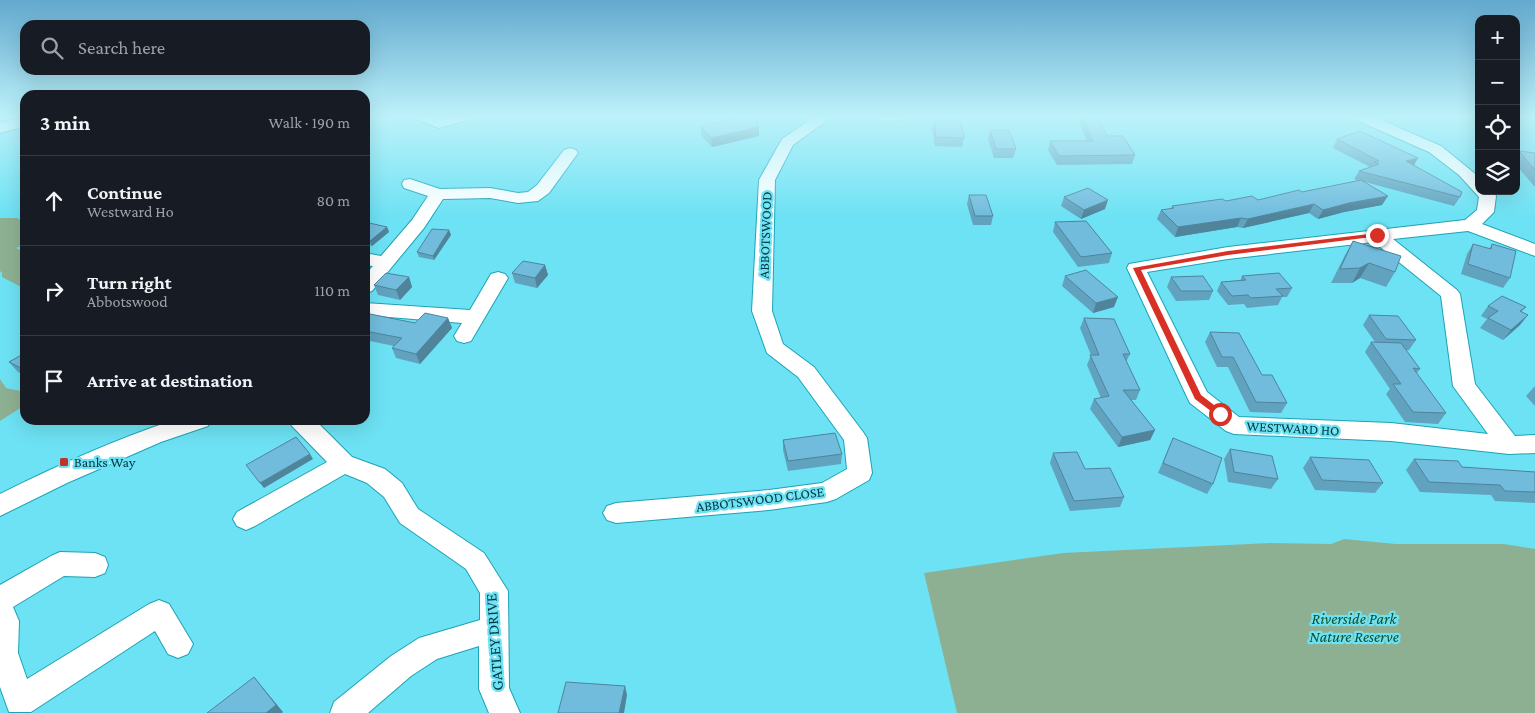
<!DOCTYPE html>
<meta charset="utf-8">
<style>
body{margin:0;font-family:"Crimson Pro",serif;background:#242831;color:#f1f3f6}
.controls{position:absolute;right:15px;top:15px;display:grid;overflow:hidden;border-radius:10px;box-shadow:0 5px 20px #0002}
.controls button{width:45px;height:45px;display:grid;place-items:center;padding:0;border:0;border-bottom:1px solid #363941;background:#171b24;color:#f1f3f6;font:25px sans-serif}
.stop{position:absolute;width:15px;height:15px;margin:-11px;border:4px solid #d93025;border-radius:50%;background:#fff}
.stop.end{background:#d93025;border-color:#fff;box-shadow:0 1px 5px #0008}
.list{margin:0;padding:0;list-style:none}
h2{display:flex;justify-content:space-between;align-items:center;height:65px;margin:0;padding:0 20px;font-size:21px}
h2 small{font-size:16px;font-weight:400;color:#9ea1a6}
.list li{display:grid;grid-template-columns:32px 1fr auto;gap:15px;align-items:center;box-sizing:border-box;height:90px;padding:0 20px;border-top:1px solid #363941}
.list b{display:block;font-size:19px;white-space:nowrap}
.list p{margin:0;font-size:16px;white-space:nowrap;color:#9ea1a6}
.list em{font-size:16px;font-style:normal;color:#9ea1a6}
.icon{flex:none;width:28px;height:28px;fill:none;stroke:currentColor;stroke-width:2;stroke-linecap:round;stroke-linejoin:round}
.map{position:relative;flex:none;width:1535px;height:713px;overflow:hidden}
.search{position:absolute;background:#171b24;box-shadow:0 5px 20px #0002;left:20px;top:20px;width:350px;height:55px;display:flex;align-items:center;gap:12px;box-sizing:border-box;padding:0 18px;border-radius:15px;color:#9ea1a6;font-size:19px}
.panel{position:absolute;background:#171b24;box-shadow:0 5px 20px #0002;left:20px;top:90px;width:350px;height:335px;border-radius:15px}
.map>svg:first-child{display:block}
.green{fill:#8eb092}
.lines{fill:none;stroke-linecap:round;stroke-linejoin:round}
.street-casing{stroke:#1ca3b5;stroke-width:2}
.street{fill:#fff;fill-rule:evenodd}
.wall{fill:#61a2be}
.shaded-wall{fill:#4f849b}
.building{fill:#71bcdd;stroke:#4f849b}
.route{fill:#d93025}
.poi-dot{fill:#c03328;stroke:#6de2f4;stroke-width:2}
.labels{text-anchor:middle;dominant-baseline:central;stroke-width:4.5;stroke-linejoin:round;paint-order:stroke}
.street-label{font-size:14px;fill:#00383f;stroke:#6de2f4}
.poi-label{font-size:14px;fill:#00383f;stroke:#6de2f4;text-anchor:start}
.near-park-label{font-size:16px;font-style:italic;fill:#114e23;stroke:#6de2f4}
.near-street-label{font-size:16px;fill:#00383f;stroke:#6de2f4}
</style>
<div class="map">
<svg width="1535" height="713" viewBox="0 0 1535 713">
<rect width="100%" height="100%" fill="#6de2f4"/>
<path class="green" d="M 0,218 L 17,218 L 25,222 L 25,244 L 16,248 L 25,253 L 25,289 L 2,277 L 2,273 L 0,271 Z
M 0,379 L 6,388 L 25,392 L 25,405 L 0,421 Z
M 1344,539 L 1396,544 L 1504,544 L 1535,549 L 1535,713 L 957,713 L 924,573 L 1063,553 L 1270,543 L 1331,544 Z"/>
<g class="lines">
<g class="street-casing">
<path id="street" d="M 414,116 L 434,116 L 440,119 L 450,116 L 474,116 L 472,119 L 439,128 L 416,119 Z
M 816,116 L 833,116 L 793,145 L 775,180 L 772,311 L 783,344 L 814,367 L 863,432 L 867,438 L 872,473 L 869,480 L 836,499 L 827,502 L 769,510 L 616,523 L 607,520 L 603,513 L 607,506 L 616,503 L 769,490 L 822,483 L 847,469 L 844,440 L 798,377 L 767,353 L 752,311 L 759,180 L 782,139 Z
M 873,116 L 907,116 L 905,119 C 896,121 884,121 875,119 Z
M 1352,116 L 1372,116 L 1441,146 L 1479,177 L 1479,191 L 1493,191 L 1496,196 L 1494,212 L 1482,224 L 1535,244 L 1535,256 L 1468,231 L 1393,239 L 1457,290 L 1460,294 L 1475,384 L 1515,436 L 1535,435 L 1535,453 L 1509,454 L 1391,441 L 1234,434 L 1226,431 L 1190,403 L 1187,397 L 1127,268 L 1129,264 L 1228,247 L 1465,220 L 1477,210 L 1479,197 L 1459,175 L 1429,152 L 1354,119 ZM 1374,242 L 1441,296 L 1453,386 L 1488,434 L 1391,423 L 1239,417 L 1207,392 L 1147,272 L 1228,259 Z
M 25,117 L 25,126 L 0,133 L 0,123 Z
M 570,148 L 576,150 L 578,153 L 549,193 L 538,201 L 518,203 L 490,198 L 443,199 L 424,228 L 372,291 L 365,293 L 365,275 L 373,266 L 365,265 L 365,253 L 381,256 L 412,220 L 428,196 L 404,188 L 402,184 L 404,180 L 410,179 L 440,189 L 490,188 L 518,193 L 528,192 L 537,185 L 564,150 Z
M 498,272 L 505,274 L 508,278 L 471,341 L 464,343 L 457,341 L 454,336 L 462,323 L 365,315 L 365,303 L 470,310 L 491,274 Z
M 174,420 L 211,420 L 208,426 L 161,442 L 67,483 L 0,516 L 0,494 C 56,466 114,440 174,420 Z
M 289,420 L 315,420 L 352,457 L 385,469 L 402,483 L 418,509 L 484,553 L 508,591 L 509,688 L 520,713 L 489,713 L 479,689 L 479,646 L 437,659 L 411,676 L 368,713 L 330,713 L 334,702 L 391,656 L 419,638 L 480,620 L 480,593 L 466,569 L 400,523 L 384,497 L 367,483 L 345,474 L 255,526 L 246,530 L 237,526 L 233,519 L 237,512 L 327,462 L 292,426 Z
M 60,552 L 95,553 L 105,557 L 108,565 L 105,573 L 95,577 L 64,576 L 13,607 L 19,621 L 18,653 L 27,679 L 149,604 L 159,600 L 169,604 L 193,644 L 188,654 L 178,658 L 168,654 L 155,631 L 31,712 L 9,712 L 0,687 L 0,585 L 51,556 Z"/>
</g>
<use href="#street" class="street"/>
</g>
<path class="wall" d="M 1076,116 L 1097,116 L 1107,136 L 1135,155 L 1132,164 L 1057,165 L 1048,150 L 1050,141 L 1087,141 Z
M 934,120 L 964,138 L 962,147 L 935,146 L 932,129 Z
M 701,126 L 759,127 L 759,136 L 712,147 L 701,135 Z
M 990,130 L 1016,149 L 1013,158 L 994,158 L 988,139 Z
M 1337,139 L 1414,165 L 1460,197 L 1454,206 L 1365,182 L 1382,205 L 1344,212 L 1318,219 L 1309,213 L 1243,228 L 1237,227 L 1175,237 L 1157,219 L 1161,210 L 1171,209 L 1172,206 L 1226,201 L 1258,200 L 1359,181 L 1354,179 L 1359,171 L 1370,167 L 1333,148 Z
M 1519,151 L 1535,153 L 1535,187 L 1516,165 L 1516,156 Z
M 969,195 L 993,216 L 991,225 L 973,225 L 967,204 Z
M 1064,197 L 1105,209 L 1081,219 L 1061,206 Z
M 365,222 L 387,227 L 389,232 L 372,246 L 365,244 Z
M 1055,222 L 1112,253 L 1109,263 L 1078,267 L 1053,232 Z
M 449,230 L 451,235 L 434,260 L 419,257 L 417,252 Z
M 1353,241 L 1395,272 L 1386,287 L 1360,278 L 1352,283 L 1331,283 L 1345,255 Z
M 1473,244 L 1489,249 L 1492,244 L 1510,278 L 1503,288 L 1461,274 L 1467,254 Z
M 545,265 L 548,275 L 537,288 L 515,283 L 512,273 Z
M 1065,276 L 1114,307 L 1093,313 L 1062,286 Z
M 1242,276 L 1292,288 L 1287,297 L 1282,297 L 1278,305 L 1247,308 L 1244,304 L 1228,305 L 1217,291 L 1221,282 L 1240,281 Z
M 409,277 L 412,287 L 400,300 L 378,295 L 374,285 Z
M 1171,277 L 1213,291 L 1209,300 L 1176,301 L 1167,287 Z
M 1488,306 L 1526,307 L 1521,312 L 1520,325 L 1503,340 L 1480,328 L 1487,319 L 1481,316 Z
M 365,313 L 415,323 L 448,318 L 452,328 L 420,364 L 396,358 L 392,348 L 394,346 L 365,340 Z
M 1369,315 L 1416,340 L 1409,350 L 1406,350 L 1420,369 L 1416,374 L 1446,413 L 1438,424 L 1405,422 L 1386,394 L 1390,389 L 1365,352 L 1371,342 L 1375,342 L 1363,325 Z
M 1084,318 L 1130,354 L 1126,362 L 1140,390 L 1136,400 L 1131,400 L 1155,430 L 1150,440 L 1118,447 L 1090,409 L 1094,399 L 1101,398 L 1087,365 L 1091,355 L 1080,328 Z
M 1210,332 L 1262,375 L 1287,403 L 1281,413 L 1250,412 L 1228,367 L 1217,367 L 1205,342 Z
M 25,353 L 25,376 L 18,372 L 9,362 Z
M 1535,386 L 1535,406 L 1526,396 Z
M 1173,438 L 1213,484 L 1207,494 L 1158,473 Z
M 783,440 L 842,454 L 841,464 L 788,471 L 783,450 Z
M 1230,449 L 1278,479 L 1271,489 L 1228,482 L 1224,459 Z
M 1053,453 L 1085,469 L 1124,497 L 1120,507 L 1070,511 L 1050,463 Z
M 1310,457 L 1383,483 L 1375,493 L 1315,490 L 1303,468 Z
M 1414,459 L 1462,467 L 1535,472 L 1535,503 L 1495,501 L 1491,495 L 1420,492 L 1406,470 Z"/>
<path class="shaded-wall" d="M 759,127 L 759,136 L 712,147 L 711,138 Z
M 1418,158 L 1413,167 L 1406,161 Z
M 1388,196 L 1382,205 L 1344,212 L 1318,219 L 1323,210 L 1349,203 Z
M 1108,200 L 1105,209 L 1081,219 L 1084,210 Z
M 1314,204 L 1309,213 L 1243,228 L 1248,219 Z
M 1241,218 L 1237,227 L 1175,237 L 1178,227 Z
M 387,227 L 389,232 L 372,246 L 370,241 Z
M 449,230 L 451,235 L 434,260 L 433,256 Z
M 1369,263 L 1360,278 L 1352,283 L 1360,268 Z
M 545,265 L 548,275 L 537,288 L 535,278 Z
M 409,277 L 412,287 L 400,300 L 396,290 Z
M 1118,297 L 1114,307 L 1093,313 L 1096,303 Z
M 1528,315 L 1520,325 L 1503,340 L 1511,330 Z
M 448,318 L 452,328 L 420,364 L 416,354 Z
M 1155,430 L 1150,440 L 1118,447 L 1122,437 Z
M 310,454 L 313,459 L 264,488 L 260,483 Z
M 254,677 L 283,712 L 282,713 L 266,713 Z
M 625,686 L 627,695 L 624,713 L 619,713 Z"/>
<path class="building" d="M 745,116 L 757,116 L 759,127 L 711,138 L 701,126 Z
M 1082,116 L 1097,116 L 1107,136 L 1123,136 L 1135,155 L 1059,156 L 1050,141 L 1093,141 Z
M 934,120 L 961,121 L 964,138 L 936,137 Z
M 990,130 L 1009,130 L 1016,149 L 996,149 Z
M 1360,131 L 1418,158 L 1406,161 L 1462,192 L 1460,197 L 1359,171 L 1379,164 L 1374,162 L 1379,161 L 1337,139 Z
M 1519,151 L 1535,153 L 1535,170 Z
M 1361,180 L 1388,196 L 1349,203 L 1323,210 L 1314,204 L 1248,219 L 1241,218 L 1178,227 L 1161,210 L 1174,208 L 1172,206 L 1222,199 L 1226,201 L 1252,196 L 1258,200 L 1299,190 L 1302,192 Z
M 1088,188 L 1108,200 L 1084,210 L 1064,197 Z
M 969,195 L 986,195 L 993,216 L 975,216 Z
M 1086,221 L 1112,253 L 1081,257 L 1055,222 Z
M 365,222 L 387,227 L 370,241 L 365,240 Z
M 432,229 L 449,230 L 433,256 L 417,252 Z
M 1353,241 L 1401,256 L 1395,272 L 1369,263 L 1360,268 L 1340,269 Z
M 1473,244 L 1491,249 L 1492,244 L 1516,251 L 1510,278 L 1468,264 Z
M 523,261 L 545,265 L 535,278 L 512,273 Z
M 1086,270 L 1118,297 L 1096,303 L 1065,276 Z
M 386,273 L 409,277 L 396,290 L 374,285 Z
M 1279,273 L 1292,288 L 1276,289 L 1283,296 L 1251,298 L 1248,295 L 1232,296 L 1221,282 L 1246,280 L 1242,276 Z
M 1203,276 L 1213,291 L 1181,291 L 1171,277 Z
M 1502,296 L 1526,307 L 1520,311 L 1528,315 L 1511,330 L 1488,318 L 1498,311 L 1488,306 Z
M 365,313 L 415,323 L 425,313 L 448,318 L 416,354 L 392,348 L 402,338 L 365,331 Z
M 1369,315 L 1398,316 L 1416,340 L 1386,339 Z
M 1084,318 L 1114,319 L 1130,354 L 1123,354 L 1140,390 L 1123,390 L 1155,430 L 1122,437 L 1094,399 L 1109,396 L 1090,355 L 1099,355 Z
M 1210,332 L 1239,333 L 1262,375 L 1272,375 L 1287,403 L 1256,402 L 1233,357 L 1222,357 Z
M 1371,342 L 1401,343 L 1420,369 L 1413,368 L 1446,413 L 1413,412 L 1393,384 L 1401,384 Z
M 25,353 L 25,370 L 9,362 Z
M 835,433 L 842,454 L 788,461 L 783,440 Z
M 296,437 L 310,454 L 260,483 L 246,465 Z
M 1173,438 L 1222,458 L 1213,484 L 1163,463 Z
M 1230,449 L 1272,456 L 1278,479 L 1234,472 Z
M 1077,452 L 1085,469 L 1110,468 L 1124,497 L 1074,501 L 1053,453 Z
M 1310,457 L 1369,460 L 1383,483 L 1322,480 Z
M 1414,459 L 1458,461 L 1462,467 L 1535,472 L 1535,492 L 1505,491 L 1500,485 L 1429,482 Z
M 254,677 L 276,705 L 266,713 L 207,713 Z
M 566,682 L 625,686 L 619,713 L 558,713 Z"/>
<linearGradient id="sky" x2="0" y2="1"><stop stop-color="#63a9ce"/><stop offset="0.54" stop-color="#bdf2fa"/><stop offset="1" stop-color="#bdf2fa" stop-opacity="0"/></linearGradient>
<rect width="1535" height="216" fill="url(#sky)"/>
<path class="route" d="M 1377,233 L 1380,233 L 1380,236 L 1228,255 L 1141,270 L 1201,395 L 1223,412 L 1224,414 L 1220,418 L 1195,399 L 1133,268 L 1228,251 Z"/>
<rect class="poi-dot" x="59" y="457" width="10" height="10" rx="2.5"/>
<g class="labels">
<g class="street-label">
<text transform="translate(765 235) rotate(-88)">ABBOTSWOOD</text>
<text transform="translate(1293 428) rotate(3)">WESTWARD HO</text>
<text transform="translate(760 499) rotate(-7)">ABBOTSWOOD CLOSE</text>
</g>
<g class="poi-label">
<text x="74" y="462">Banks Way</text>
</g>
<g class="near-park-label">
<text x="1354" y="618">Riverside Park<tspan x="1354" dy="18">Nature Reserve</tspan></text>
</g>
<g class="near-street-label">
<text transform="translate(494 642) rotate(-94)">GATLEY DRIVE</text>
</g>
</g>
</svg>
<div class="controls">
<button>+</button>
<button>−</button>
<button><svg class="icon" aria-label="locate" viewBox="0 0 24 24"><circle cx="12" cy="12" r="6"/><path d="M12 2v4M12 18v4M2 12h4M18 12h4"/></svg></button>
<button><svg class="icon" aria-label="layers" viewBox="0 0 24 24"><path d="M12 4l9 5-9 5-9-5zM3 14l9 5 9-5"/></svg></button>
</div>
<div class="stop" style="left:1220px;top:414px"></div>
<div class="stop end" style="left:1377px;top:235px"></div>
<div class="search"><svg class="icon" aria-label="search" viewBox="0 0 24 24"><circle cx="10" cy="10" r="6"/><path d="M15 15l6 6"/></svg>Search here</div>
<section class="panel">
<h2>3 min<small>Walk · 190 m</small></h2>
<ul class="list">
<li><svg class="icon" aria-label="ahead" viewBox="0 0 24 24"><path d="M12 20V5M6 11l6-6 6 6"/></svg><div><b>Continue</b><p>Westward Ho</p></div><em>80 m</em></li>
<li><svg class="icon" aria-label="right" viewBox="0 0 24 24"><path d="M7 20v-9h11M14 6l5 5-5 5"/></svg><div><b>Turn right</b><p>Abbotswood</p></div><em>110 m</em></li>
<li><svg class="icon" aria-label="arrive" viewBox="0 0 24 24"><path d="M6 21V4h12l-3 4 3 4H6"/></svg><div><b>Arrive at destination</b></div></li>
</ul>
</section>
</div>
